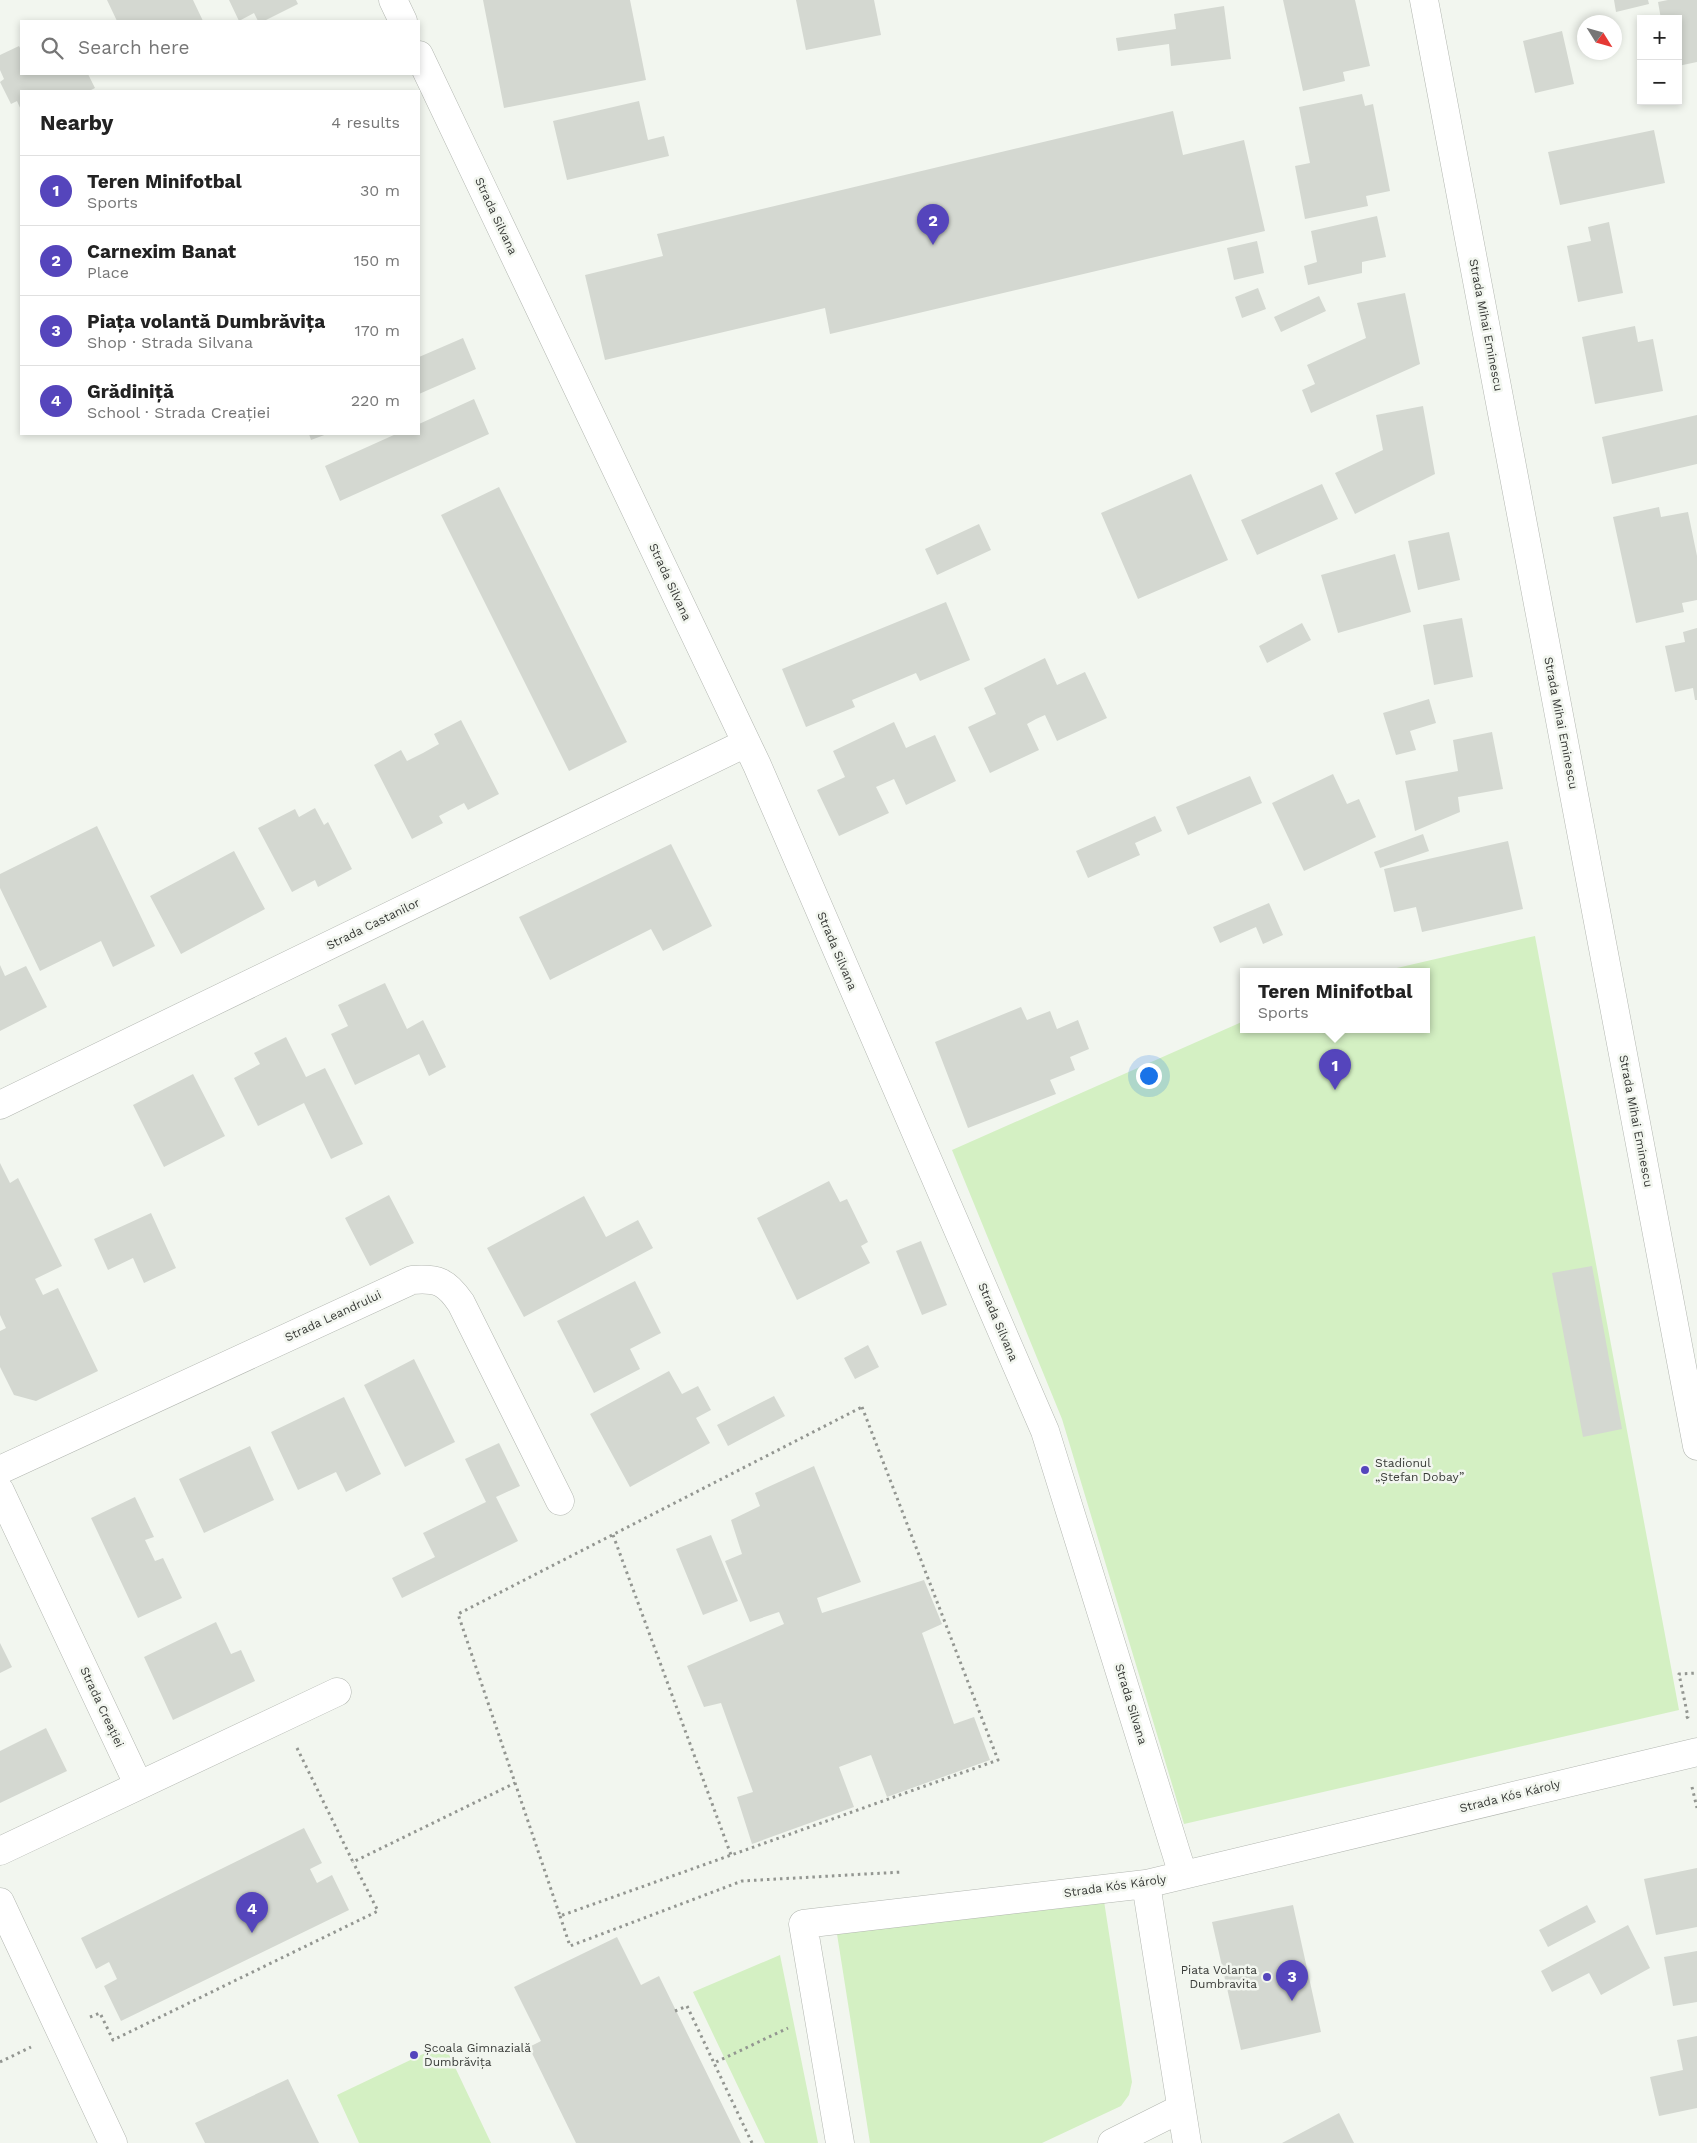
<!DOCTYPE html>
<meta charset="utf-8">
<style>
body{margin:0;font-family:"Work Sans",sans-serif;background:#f6f6f6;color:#222}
.controls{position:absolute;right:15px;top:15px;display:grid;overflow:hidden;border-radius:0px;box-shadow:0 2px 8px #0003}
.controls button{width:45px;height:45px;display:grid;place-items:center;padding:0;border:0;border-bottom:1px solid #e0e0e0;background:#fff;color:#222;font:25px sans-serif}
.compass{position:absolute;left:1577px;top:15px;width:45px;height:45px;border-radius:50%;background:#fff;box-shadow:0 2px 8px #0003;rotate:127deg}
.you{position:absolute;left:1148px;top:1075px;width:18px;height:18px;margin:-12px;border:4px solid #fff;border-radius:50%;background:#1a73e8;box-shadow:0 0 0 8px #1a73e833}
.badge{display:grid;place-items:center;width:32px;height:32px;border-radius:50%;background:#5545bc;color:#fff;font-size:16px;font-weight:700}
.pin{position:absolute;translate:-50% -41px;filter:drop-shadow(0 1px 2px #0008)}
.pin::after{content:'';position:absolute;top:26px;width:18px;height:15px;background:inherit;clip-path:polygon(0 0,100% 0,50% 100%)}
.popup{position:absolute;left:1240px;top:968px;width:190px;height:65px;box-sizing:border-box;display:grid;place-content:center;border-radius:0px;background:#fff;filter:drop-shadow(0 1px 4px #0005);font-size:16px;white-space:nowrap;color:#767676}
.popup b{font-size:19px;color:#222}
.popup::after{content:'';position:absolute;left:50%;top:100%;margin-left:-10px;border:10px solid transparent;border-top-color:#fff}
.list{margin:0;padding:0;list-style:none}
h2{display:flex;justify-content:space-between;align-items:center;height:65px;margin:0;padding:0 20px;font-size:21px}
h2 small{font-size:16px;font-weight:400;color:#767676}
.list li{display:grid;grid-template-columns:32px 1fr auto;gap:15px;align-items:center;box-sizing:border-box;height:70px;padding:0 20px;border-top:1px solid #e0e0e0}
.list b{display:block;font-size:19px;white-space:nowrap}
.list p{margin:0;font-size:16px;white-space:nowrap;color:#767676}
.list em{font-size:16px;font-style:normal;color:#767676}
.icon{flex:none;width:28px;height:28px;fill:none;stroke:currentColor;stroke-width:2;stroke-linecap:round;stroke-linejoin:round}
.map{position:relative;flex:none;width:1697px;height:2143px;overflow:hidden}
.search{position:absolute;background:#fff;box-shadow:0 2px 8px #0003;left:20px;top:20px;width:400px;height:55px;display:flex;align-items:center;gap:12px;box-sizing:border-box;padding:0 18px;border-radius:0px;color:#767676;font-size:19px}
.panel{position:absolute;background:#fff;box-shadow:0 2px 8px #0003;left:20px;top:90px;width:400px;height:345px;border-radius:0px}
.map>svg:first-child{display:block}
.green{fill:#d4f0c3}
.building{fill:#d4d8d1}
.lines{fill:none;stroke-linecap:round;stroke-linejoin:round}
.minor-casing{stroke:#b3b7b1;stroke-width:29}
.path{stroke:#939691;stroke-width:3;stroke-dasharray:2.5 4;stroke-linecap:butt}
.minor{stroke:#fff;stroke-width:28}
.poi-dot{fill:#5545bc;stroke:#f2f6ef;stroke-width:2}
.labels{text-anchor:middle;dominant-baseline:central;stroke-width:5;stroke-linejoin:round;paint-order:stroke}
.street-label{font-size:12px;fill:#393b38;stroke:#f2f6ef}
.poi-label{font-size:12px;fill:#393b38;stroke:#f2f6ef;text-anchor:start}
</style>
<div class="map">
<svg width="1697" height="2143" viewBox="0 0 1697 2143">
<rect width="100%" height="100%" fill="#f2f6ef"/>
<path class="green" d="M 1535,936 L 1679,1710 L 1184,1824 L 1062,1419 L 952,1150 L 1244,1021 L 1244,1029 L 1426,1029 L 1426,971 L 1384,971 Z
M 1104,1901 L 1132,2082 L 1129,2095 L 1121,2106 L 1042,2143 L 870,2143 L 837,1934 Z
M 780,1955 L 818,2143 L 765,2143 L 693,1992 Z
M 444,2044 L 491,2143 L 359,2143 L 337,2095 Z"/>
<path class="building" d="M 107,0 L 193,0 L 203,21 L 117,21 Z
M 229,0 L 296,0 L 298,4 L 264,21 L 258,21 L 254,13 L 239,21 Z
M 483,0 L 630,0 L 646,80 L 504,108 Z
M 796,0 L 874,0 L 881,35 L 806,50 Z
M 1283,0 L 1355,0 L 1370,66 L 1343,72 L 1345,81 L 1303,91 Z
M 1614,0 L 1648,0 L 1649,4 L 1616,12 Z
M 1668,0 L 1697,0 L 1697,62 L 1678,66 L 1678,19 L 1661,19 L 1658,2 Z
M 1224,6 L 1231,59 L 1171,66 L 1169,44 L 1118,51 L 1116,38 L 1176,29 L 1174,14 Z
M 1562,31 L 1574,84 L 1535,93 L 1523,41 Z
M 19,46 L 21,50 L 21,74 L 88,74 L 95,88 L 89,91 L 21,91 L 21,110 L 17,101 L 11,104 L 0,82 L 4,79 L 0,70 L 0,55 Z
M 1362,94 L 1365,106 L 1373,104 L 1390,191 L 1366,196 L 1368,206 L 1305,219 L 1295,166 L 1310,163 L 1299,107 Z
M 639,101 L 648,140 L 664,136 L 669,156 L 567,180 L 553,121 Z
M 1173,111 L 1183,155 L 1244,140 L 1265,231 L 830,334 L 825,308 L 605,360 L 585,275 L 663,256 L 657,234 Z
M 1654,130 L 1665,183 L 1560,205 L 1548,152 Z
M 1377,216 L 1386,257 L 1362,262 L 1362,273 L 1308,285 L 1304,266 L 1317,262 L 1311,231 Z
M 1609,222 L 1623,293 L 1578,302 L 1567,246 L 1591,241 L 1588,227 Z
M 1257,241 L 1264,273 L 1234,280 L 1227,248 Z
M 1258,288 L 1266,309 L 1242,318 L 1235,297 Z
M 1405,293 L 1420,364 L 1311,413 L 1302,390 L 1315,384 L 1307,365 L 1366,338 L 1357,303 Z
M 1319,296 L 1326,311 L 1281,332 L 1274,317 Z
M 1635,326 L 1638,342 L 1653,339 L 1663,391 L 1595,404 L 1582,337 Z
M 463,338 L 476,369 L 419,394 L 419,357 Z
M 474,399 L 489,434 L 340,501 L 325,466 L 396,434 L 419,434 L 419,424 Z
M 1423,406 L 1435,474 L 1355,514 L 1335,473 L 1383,450 L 1376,415 Z
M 1697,415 L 1697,464 L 1612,484 L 1602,437 Z
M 309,434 L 327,434 L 311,440 Z
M 1191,474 L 1228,560 L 1138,599 L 1101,513 Z
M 1322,484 L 1338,519 L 1257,555 L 1241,520 Z
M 499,487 L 627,742 L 569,771 L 441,515 Z
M 1659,507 L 1661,517 L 1688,512 L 1697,556 L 1697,600 L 1682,603 L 1684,612 L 1636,623 L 1613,517 Z
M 979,524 L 991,550 L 937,575 L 925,549 Z
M 1449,532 L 1460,580 L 1418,590 L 1408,541 Z
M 1395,554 L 1411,612 L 1338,633 L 1321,575 Z
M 946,602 L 970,660 L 920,681 L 916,673 L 852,700 L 855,707 L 806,727 L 782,669 Z
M 1462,618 L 1473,677 L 1434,685 L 1423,625 Z
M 1302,623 L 1311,640 L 1267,663 L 1259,646 Z
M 1697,628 L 1697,700 L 1695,700 L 1693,688 L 1675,692 L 1665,646 L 1685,642 L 1683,632 Z
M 1045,658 L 1057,685 L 1085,672 L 1107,718 L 1057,741 L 1045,715 L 1036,719 L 1027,724 L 1039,750 L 990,773 L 968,727 L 996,714 L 984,688 Z
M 1429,699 L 1436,723 L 1410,731 L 1416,750 L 1396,755 L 1383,713 Z
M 461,720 L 499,794 L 468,810 L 464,803 L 439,816 L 443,823 L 412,839 L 374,765 L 401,750 L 407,761 L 423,753 L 439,744 L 434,734 Z
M 894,722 L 906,748 L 935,735 L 956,781 L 906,805 L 894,779 L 876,787 L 889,813 L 839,836 L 817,790 L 845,777 L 833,751 Z
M 1492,732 L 1503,789 L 1458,797 L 1460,812 L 1415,831 L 1405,781 L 1458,771 L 1453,740 Z
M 1333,774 L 1347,804 L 1359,799 L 1376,837 L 1304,871 L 1272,803 Z
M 1250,776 L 1262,803 L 1188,835 L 1176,807 Z
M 315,808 L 324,825 L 328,822 L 352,869 L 318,887 L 315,880 L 292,892 L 258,828 L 295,809 L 299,817 Z
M 1155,816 L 1162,831 L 1135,843 L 1140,855 L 1088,878 L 1076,851 Z
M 97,826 L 155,946 L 113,967 L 101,941 L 40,971 L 0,888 L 0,874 Z
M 1423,834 L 1429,851 L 1380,868 L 1374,852 Z
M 1508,841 L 1523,909 L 1422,932 L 1416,907 L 1394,912 L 1384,869 Z
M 671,844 L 712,926 L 663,951 L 651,929 L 550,980 L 519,917 Z
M 234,851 L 265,909 L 181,954 L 150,896 Z
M 1269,903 L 1283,935 L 1263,944 L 1256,927 L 1220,943 L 1213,927 Z
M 0,965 L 5,976 L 26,966 L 47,1007 L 0,1031 Z
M 385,983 L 407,1029 L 423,1020 L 446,1067 L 429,1076 L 419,1054 L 355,1085 L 331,1034 L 348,1026 L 338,1005 Z
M 1021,1007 L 1027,1020 L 1050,1011 L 1057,1029 L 1078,1020 L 1089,1049 L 1070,1057 L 1075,1070 L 1050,1080 L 1056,1094 L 968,1128 L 935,1042 Z
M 286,1037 L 306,1077 L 325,1068 L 363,1144 L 331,1159 L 304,1103 L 258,1126 L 234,1078 L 260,1064 L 254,1053 Z
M 193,1074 L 225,1136 L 164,1167 L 133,1105 Z
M 0,1163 L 10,1183 L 18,1178 L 62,1266 L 35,1279 L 43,1295 L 58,1288 L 98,1371 L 36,1401 L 14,1395 L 0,1367 L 0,1331 L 6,1328 L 0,1315 Z
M 829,1181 L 840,1202 L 847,1199 L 868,1242 L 861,1246 L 870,1263 L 797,1300 L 757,1218 Z
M 389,1195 L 414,1243 L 370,1266 L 345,1218 Z
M 584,1196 L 606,1237 L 638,1220 L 653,1248 L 524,1317 L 487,1248 Z
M 151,1213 L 176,1268 L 144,1283 L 133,1258 L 108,1270 L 94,1239 Z
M 921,1241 L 947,1305 L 922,1315 L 896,1251 Z
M 1592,1266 L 1622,1429 L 1583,1437 L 1552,1273 Z
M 635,1281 L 661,1333 L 630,1349 L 640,1369 L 594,1393 L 557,1321 Z
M 868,1345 L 879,1367 L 855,1379 L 844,1358 Z
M 414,1359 L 455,1442 L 405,1467 L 364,1385 Z
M 669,1371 L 682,1394 L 698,1386 L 711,1410 L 696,1418 L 710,1443 L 630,1487 L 590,1414 Z
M 774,1396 L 785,1416 L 728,1446 L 717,1425 Z
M 344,1397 L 381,1474 L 346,1492 L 336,1472 L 298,1490 L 271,1432 Z
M 499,1443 L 520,1486 L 496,1497 L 518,1541 L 402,1598 L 392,1578 L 435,1557 L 423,1533 L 486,1502 L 465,1459 Z
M 250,1446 L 274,1500 L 204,1533 L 179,1479 Z
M 814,1466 L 861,1582 L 817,1598 L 822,1613 L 924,1580 L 942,1624 L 922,1633 L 954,1724 L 974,1717 L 990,1760 L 887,1797 L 871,1755 L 839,1767 L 854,1807 L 752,1844 L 737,1797 L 753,1792 L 721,1703 L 704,1707 L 687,1666 L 784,1624 L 779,1612 L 750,1622 L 725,1561 L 742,1554 L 731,1520 L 760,1506 L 755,1493 Z
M 135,1497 L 154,1537 L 145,1540 L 155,1561 L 163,1558 L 182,1598 L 138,1618 L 91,1518 Z
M 711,1535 L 738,1601 L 703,1615 L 676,1549 Z
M 216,1622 L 231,1654 L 241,1650 L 255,1681 L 173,1720 L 144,1657 Z
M 0,1643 L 12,1667 L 0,1673 Z
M 46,1728 L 67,1771 L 0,1803 L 0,1751 Z
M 304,1828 L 322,1863 L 310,1869 L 317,1883 L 332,1875 L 349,1910 L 121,2021 L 104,1986 L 117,1979 L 109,1962 L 96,1969 L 81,1938 Z
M 1697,1868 L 1697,1927 L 1656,1935 L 1644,1879 Z
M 1293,1905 L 1321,2032 L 1241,2050 L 1212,1922 Z
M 1587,1905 L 1596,1922 L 1548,1947 L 1539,1930 Z
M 1628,1925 L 1650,1968 L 1601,1995 L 1589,1973 L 1552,1992 L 1541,1971 Z
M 617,1937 L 641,1985 L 659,1976 L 741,2143 L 576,2143 L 529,2047 L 541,2041 L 514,1987 Z
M 1697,1951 L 1697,2002 L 1673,2006 L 1664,1957 Z
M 1697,2036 L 1697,2108 L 1659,2116 L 1650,2077 L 1683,2070 L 1677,2040 Z
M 288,2079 L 319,2143 L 205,2143 L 195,2123 Z
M 1339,2113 L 1354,2143 L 1282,2143 Z"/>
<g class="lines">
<g class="minor-casing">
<path id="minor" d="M 393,0 L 403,21
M 1424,0 L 1697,1446
M 419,55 L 757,765 L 1045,1431 L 1183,1875
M 0,1105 L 746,743
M 0,1470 L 412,1280 C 437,1278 446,1281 461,1303 L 560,1501
M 0,1491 L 138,1784
M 0,1851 L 337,1692
M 1146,1884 L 1187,2143
M 0,1902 L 113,2143
M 840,2143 L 803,1924 L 1146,1884 L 1697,1752
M 1112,2143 L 1180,2109"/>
</g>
<path class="path" d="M 862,1407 L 998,1760 L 560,1916 L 458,1614 Z
M 613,1535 L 731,1855
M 1686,1718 L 1688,1717 L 1679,1674 L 1697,1673
M 297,1748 L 353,1862 L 515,1783
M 1692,1787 L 1697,1808
M 560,1916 L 570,1946 L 742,1881 L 902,1872
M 675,2011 L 687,2006 L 714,2063
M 90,2017 L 100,2013 L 113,2040 L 378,1911 L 353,1862
M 0,2062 L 31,2047
M 752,2143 L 714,2063 L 788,2028"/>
<use href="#minor" class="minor"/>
</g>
<g class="poi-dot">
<circle cx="1365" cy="1470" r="5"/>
<circle cx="1267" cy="1977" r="5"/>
<circle cx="414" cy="2055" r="5"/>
</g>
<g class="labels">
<g class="street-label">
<text transform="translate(496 216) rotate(65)">Strada Silvana</text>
<text transform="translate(1486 325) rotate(79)">Strada Mihai Eminescu</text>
<text transform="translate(670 582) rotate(65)">Strada Silvana</text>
<text transform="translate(1561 723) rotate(79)">Strada Mihai Eminescu</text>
<text transform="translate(373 924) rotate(-26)">Strada Castanilor</text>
<text transform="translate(837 951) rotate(67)">Strada Silvana</text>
<text transform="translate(1636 1121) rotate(79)">Strada Mihai Eminescu</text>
<text transform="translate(333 1316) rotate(-25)">Strada Leandrului</text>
<text transform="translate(998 1322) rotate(67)">Strada Silvana</text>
<text transform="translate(1131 1704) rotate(73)">Strada Silvana</text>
<text transform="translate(102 1707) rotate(65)">Strada Creației</text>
<text transform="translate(1510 1796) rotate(-14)">Strada Kós Károly</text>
<text transform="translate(1115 1886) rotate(-8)">Strada Kós Károly</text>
</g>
<g class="poi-label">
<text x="1375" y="1463">Stadionul<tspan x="1375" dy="14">„Ștefan Dobay”</tspan></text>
<text x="1257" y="1970" text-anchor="end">Piata Volanta<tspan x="1257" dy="14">Dumbravita</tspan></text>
<text x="424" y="2048">Școala Gimnazială<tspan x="424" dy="14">Dumbrăvița</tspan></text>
</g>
</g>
</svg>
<div class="controls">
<button>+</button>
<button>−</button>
</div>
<svg class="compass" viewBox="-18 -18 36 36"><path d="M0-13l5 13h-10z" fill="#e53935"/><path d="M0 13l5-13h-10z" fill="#767676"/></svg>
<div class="you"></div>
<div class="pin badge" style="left:1335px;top:1090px">1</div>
<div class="popup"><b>Teren Minifotbal</b>Sports</div>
<div class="pin badge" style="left:933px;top:245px">2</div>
<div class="pin badge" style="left:1292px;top:2001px">3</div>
<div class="pin badge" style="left:252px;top:1933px">4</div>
<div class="search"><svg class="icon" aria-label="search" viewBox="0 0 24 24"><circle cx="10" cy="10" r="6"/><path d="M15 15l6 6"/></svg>Search here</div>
<section class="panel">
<h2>Nearby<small>4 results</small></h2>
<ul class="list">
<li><span class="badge">1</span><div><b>Teren Minifotbal</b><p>Sports</p></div><em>30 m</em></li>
<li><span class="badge">2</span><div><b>Carnexim Banat</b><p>Place</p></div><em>150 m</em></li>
<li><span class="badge">3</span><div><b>Piața volantă Dumbrăvița</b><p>Shop · Strada Silvana</p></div><em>170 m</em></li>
<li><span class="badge">4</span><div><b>Grădiniță</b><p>School · Strada Creației</p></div><em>220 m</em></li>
</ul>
</section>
</div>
